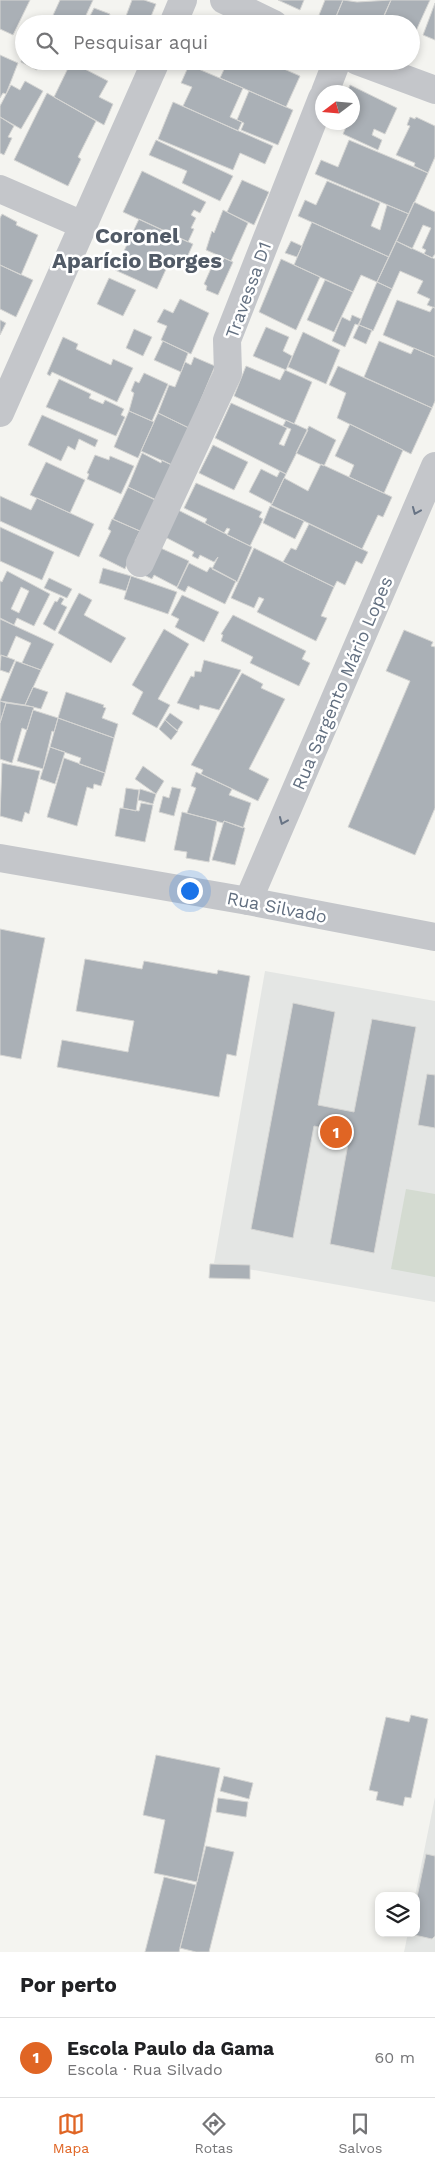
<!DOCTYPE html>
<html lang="pt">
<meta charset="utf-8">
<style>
body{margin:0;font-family:"Work Sans",sans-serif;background:#f2f2f2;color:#202124}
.controls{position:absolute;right:15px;bottom:15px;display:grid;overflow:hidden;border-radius:10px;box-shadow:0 2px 8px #0003}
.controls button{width:45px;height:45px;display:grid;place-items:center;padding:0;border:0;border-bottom:1px solid #e0e0e0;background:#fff;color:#202124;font:25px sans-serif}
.compass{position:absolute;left:315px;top:85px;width:45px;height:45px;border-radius:50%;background:#fff;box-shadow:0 2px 8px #0003;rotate:254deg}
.you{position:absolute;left:189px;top:890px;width:18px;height:18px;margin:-12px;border:4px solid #fff;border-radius:50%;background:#1a73e8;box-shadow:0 0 0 8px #1a73e833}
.badge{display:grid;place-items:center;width:32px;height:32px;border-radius:50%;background:#e06524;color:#fff;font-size:16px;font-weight:700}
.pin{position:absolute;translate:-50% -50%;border:2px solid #fff;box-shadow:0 1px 5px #0006}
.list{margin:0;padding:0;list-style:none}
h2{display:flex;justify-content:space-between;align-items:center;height:65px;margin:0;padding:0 20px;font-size:21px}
h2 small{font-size:16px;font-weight:400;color:#757577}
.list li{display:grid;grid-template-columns:32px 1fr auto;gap:15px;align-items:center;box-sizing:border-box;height:80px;padding:0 20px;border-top:1px solid #e0e0e0}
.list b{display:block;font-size:19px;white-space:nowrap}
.list p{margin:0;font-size:16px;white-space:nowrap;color:#757577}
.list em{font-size:16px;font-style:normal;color:#757577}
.icon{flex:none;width:28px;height:28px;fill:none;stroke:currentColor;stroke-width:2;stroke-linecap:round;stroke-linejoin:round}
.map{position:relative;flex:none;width:435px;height:1952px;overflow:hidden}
.search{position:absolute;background:#fff;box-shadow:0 2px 8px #0003;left:15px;right:15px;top:15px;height:55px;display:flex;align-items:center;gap:12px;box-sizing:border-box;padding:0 18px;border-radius:28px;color:#757577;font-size:19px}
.sheet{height:145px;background:#fff}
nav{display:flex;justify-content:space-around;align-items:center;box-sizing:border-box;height:70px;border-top:1px solid #e0e0e0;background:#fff;font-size:14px;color:#757577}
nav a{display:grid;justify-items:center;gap:2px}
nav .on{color:#e06524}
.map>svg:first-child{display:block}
.built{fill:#e4e6e4}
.pitch{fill:#d4dbd1}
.building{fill:#aab0b6;stroke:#d5d5d3;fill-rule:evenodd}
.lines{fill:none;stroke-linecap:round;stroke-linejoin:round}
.minor{stroke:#c4c6ca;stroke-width:28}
.tertiary{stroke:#c4c6ca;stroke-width:28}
.oneway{stroke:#687485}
.labels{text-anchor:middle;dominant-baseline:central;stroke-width:5;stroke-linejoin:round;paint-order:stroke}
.street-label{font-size:18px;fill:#637081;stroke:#fff}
.district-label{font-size:22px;font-weight:bold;fill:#515a66;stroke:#fff}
</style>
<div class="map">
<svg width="435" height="1952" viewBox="0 0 435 1952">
<rect width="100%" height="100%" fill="#f4f4f0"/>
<path class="built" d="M 265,971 L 435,1001 L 435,1302 L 214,1263 Z
M 435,1797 L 435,1952 L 404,1952 L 408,1933 L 416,1933 L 415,1896 Z"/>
<path class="pitch" d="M 406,1189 L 435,1194 L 435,1277 L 391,1269 Z"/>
<path class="building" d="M 0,0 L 30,0 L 13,35 L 0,29 Z
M 60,0 L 93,0 L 82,24 L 49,24 Z
M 132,0 L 144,0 L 156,4 L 148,24 L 123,24 Z
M 278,0 L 304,0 L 300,10 Z
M 325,0 L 343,0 L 334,21 L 319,15 Z
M 343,0 L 357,2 L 391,0 L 380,24 L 333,24 Z
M 391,0 L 430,0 L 415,33 L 411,31 L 411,24 L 397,24 L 391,21 L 388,24 L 382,21 Z
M 435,3 L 435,40 L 423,35 Z
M 94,8 L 110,14 L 108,19 L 119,24 L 86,24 Z
M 24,54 L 24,61 L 41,61 L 37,70 L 21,62 Z
M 0,55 L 18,63 L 6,94 L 3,93 L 0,98 Z
M 88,61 L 107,61 L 104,68 Z
M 228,61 L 279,61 L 277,66 L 300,76 L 286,107 L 220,78 Z
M 71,62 L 108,81 L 99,97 L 113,104 L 104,125 L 54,97 Z
M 189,65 L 243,88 L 230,117 L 242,122 L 238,131 L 183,106 L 192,87 L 181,83 Z
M 25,81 L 43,91 L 21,129 L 0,117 L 0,106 L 11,85 L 20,90 Z
M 350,85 L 397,108 L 385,134 L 374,129 L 372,135 L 382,140 L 378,150 L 343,134 L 346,127 L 336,122 L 352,122 L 352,92 L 347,92 Z
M 249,91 L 293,110 L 278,145 L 241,130 L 244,123 L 237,120 Z
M 47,93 L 96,121 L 78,157 L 81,159 L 68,186 L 14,160 Z
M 173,102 L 273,146 L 265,164 L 240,153 L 233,170 L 158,139 Z
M 0,117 L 14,126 L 8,137 L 12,138 L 4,155 L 0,153 Z
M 410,117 L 415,119 L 416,117 L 435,126 L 435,157 L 428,173 L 414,166 L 415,163 L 396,155 L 410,126 L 407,125 Z
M 156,140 L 233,176 L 220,201 L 182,183 L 187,171 L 149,155 Z
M 349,140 L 428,173 L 409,214 L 315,174 L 321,160 L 338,167 Z
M 142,171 L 206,202 L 200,213 L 194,210 L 191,215 L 196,218 L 191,228 L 194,229 L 188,242 L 123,212 Z
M 242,180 L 269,192 L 254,225 L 227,212 Z
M 327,181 L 380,203 L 371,226 L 380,230 L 387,205 L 409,214 L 389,257 L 298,216 L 305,200 L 316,205 Z
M 414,202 L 435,212 L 435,254 L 432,258 L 424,254 L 426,250 L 422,248 L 431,228 L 423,225 L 412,249 L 396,241 Z
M 223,210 L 248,223 L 231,261 L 206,250 L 212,231 L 214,233 Z
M 2,214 L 17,222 L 16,225 L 38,235 L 21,275 L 0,265 L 0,218 Z
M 139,219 L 193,244 L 185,262 L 172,256 L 157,289 L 115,270 Z
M 312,222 L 389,257 L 377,282 L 361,275 L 353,292 L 294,265 Z
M 291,241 L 302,246 L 297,257 L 285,253 Z
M 396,241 L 435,259 L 435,308 L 427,305 L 430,299 L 417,293 L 423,281 L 400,271 L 392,289 L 377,282 Z
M 217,255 L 233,262 L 218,295 L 206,290 L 207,286 L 204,284 Z
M 281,259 L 320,277 L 296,330 L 259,312 Z
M 0,265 L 33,280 L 16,317 L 0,309 Z
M 109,278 L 136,290 L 123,316 L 97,304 Z
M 325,280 L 353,292 L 334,332 L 307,320 Z
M 377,282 L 392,289 L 373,331 L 359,325 Z
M 180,299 L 209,313 L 191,354 L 161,340 L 167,326 L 157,322 L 164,309 L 173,313 Z
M 397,300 L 430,312 L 433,307 L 435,308 L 435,357 L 383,335 Z
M 352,315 L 361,319 L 358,325 L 355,324 L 345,347 L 332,341 L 342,317 L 350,321 Z
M 0,320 L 6,323 L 0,335 Z
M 359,325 L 372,330 L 366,344 L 353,338 Z
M 266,327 L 289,337 L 283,351 L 292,356 L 286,370 L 253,356 Z
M 134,329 L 152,337 L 143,356 L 126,348 Z
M 303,332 L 340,350 L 326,384 L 288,367 Z
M 63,337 L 78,344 L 76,349 L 111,365 L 113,359 L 133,368 L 117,402 L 52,372 L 50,376 L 47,374 Z
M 163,341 L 188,353 L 181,372 L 154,360 Z
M 379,341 L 411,354 L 414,348 L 435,357 L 435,401 L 432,408 L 364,377 Z
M 194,357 L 215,366 L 189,428 L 158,413 L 169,385 L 175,387 L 185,362 L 191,365 Z
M 246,366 L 280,380 L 285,370 L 312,382 L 294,424 L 234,396 Z
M 338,366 L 432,408 L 411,454 L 337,418 L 346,393 L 329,385 Z
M 144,373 L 168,384 L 152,421 L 129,411 L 134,393 L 131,391 L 135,381 L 139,383 Z
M 59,379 L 91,394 L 89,398 L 103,404 L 105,400 L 124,409 L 121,415 L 125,417 L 116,436 L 46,407 Z
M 231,403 L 287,428 L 279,444 L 284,446 L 291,429 L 283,426 L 286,420 L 308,430 L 286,474 L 215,438 Z
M 129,411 L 154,422 L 138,458 L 114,447 Z
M 158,413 L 191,429 L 174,466 L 141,451 Z
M 42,415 L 98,440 L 95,447 L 79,439 L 75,450 L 68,446 L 61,461 L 28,445 Z
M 350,424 L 403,450 L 384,493 L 349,477 L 354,465 L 335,456 Z
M 309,426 L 336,440 L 324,466 L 296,453 Z
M 213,445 L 248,462 L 234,490 L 199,473 Z
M 142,453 L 161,463 L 162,460 L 174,466 L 155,500 L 128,487 Z
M 95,455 L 109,460 L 110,456 L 134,466 L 121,494 L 87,479 L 89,474 L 87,473 Z
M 46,462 L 85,480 L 70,513 L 30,495 Z
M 321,464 L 392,497 L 383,517 L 378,515 L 362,549 L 271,505 L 284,478 L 308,491 Z
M 261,469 L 277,477 L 280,471 L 286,474 L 272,504 L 249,492 Z
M 196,483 L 262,512 L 259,517 L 263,519 L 250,546 L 227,535 L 230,529 L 227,528 L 224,533 L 205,523 L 207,519 L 184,508 Z
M 128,487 L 161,502 L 144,533 L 113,519 Z
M 0,496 L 31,510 L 37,498 L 94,524 L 79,557 L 0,521 Z
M 270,506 L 304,521 L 295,539 L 263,523 Z
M 178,510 L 252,547 L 237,582 L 212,569 L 218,557 L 214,562 L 200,555 L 198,559 L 192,556 L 194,552 L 165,537 Z
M 112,519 L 140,531 L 135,541 L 142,545 L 129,559 L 125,569 L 99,556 L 111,531 L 108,529 Z
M 309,524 L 368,552 L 362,564 L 356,561 L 345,585 L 337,581 L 334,587 L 283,562 L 291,548 L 296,550 Z
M 0,527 L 54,552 L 42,580 L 0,561 Z
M 154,545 L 189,561 L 177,587 L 154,575 L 152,579 L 140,573 Z
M 254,548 L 334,587 L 321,616 L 327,618 L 316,641 L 257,612 L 264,599 L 259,597 L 254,608 L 231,598 Z
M 189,563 L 207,572 L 210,567 L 236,581 L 225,604 L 188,586 L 185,592 L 177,588 Z
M 103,568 L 131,576 L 126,591 L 99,583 Z
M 7,571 L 50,594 L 34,626 L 17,618 L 14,625 L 0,618 L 0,581 L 2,582 ZM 21,587 L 29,591 L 19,613 L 11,609 Z
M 131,576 L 177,592 L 168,614 L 124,599 Z
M 49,578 L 72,589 L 67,598 L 44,588 Z
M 79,593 L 92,600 L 84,615 L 126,638 L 111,663 L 58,633 Z
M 182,595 L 219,612 L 204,642 L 175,627 L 179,619 L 171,615 Z
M 60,597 L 64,599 L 61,604 L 67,607 L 55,631 L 43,624 L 55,601 L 57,602 Z
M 233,615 L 306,651 L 302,659 L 310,663 L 299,686 L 250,663 L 253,657 L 221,641 L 223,635 L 221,634 Z
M 0,619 L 54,644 L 41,670 L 22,663 L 31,643 L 16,636 L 7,657 L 0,655 Z
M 164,629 L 189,644 L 158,699 L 170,705 L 157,728 L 132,714 L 143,692 L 132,685 Z
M 404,630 L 433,642 L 431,646 L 435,647 L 435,808 L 415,855 L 348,827 L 410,681 L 386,671 Z
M 1,655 L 15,660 L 9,673 L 0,670 Z
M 204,660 L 241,670 L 219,710 L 200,705 L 199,710 L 177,703 L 191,676 L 194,677 L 195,671 L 201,672 Z
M 16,661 L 41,670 L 25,705 L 0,701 Z
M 242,673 L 263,684 L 261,688 L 285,699 L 249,769 L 269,779 L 258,801 L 201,774 L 203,770 L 191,765 Z
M 33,687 L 48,692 L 41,709 L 25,705 Z
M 66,692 L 104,705 L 103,707 L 106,708 L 102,718 L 118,724 L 114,738 L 58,718 Z
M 0,701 L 6,703 L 0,723 Z
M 6,703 L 34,707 L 27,730 L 22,728 L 12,763 L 0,759 L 0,723 Z
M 33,710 L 58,718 L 54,732 L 52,731 L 43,769 L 17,761 Z
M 170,713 L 183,722 L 177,731 L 165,720 Z
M 58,718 L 114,738 L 105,773 L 79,764 L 81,758 L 50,747 Z
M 165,720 L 178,731 L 171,740 L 159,729 Z
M 50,747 L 65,752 L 55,784 L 40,779 Z
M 64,758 L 105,773 L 101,786 L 94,784 L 93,789 L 87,787 L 77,826 L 47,817 Z
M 2,763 L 40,771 L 29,814 L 25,812 L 22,822 L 0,816 Z
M 143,766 L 164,781 L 156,794 L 135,779 Z
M 196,772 L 232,789 L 229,795 L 251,803 L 243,828 L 224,821 L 223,823 L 187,813 L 196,788 L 191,786 Z
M 172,787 L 181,789 L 174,816 L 159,812 L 163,796 L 169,798 Z
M 126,788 L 139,790 L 136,811 L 123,808 Z
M 140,789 L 156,794 L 153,804 L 138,800 Z
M 141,803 L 153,805 L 145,842 L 115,836 L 120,808 L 139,811 Z
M 182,812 L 217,821 L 209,862 L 186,858 L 187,852 L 174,850 Z
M 224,821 L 245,828 L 235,865 L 212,860 Z
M 0,929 L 45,938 L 21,1059 L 0,1055 Z
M 85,959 L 142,969 L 144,961 L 217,974 L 218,970 L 250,976 L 236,1056 L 227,1054 L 219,1097 L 57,1067 L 62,1040 L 128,1052 L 134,1021 L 76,1011 Z
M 293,1003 L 335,1012 L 318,1105 L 354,1112 L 372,1019 L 416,1027 L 374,1253 L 330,1244 L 350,1133 L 314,1126 L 293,1238 L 251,1229 Z
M 427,1074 L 435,1075 L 435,1128 L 418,1125 Z
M 210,1264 L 250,1265 L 250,1279 L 209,1278 Z
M 411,1715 L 428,1719 L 411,1798 L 405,1797 L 403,1806 L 376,1800 L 378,1792 L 369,1790 L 386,1717 L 409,1722 Z
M 156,1755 L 220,1768 L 197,1882 L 154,1873 L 165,1820 L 143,1815 Z
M 224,1776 L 253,1783 L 249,1799 L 220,1791 Z
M 218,1798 L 248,1802 L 246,1817 L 216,1812 Z
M 206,1846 L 234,1852 L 209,1952 L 196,1952 L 180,1948 Z
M 426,1854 L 435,1856 L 435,1936 L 432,1939 L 410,1934 L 416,1933 L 416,1902 Z
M 164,1877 L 196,1885 L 179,1952 L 145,1952 Z"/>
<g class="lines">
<path class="minor" d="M 224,0 L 274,24
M 173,24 L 183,0
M 357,61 L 435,90
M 325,92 L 337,61
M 0,189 L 83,225
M 0,413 L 156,61
M 140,563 L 228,373 L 227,340 L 322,98
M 248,901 L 435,466"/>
<path class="tertiary" d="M 0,858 L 248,901 L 435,937"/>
</g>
<defs><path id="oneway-chevron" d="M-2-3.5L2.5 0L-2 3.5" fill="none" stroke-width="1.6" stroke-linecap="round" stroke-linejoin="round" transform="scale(1.25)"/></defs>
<g class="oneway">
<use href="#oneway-chevron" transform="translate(416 511) rotate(113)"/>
<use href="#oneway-chevron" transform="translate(283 821) rotate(113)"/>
</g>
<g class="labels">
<g class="street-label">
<text transform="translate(248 290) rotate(-70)">Travessa D1</text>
<text transform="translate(342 683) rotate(-67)">Rua Sargento Mário Lopes</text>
<text transform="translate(277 907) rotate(11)">Rua Silvado</text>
</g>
<g class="district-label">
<text x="137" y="235">Coronel<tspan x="137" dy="25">Aparício Borges</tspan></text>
</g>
</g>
</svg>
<div class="controls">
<button><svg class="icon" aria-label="layers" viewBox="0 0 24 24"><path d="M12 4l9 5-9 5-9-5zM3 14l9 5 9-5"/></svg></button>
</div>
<svg class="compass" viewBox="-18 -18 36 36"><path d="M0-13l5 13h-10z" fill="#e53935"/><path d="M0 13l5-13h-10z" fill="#757577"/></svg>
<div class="you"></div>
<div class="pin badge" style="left:336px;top:1132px">1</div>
<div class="search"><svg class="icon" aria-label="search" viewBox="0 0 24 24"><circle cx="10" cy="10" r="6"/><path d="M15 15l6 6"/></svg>Pesquisar aqui</div>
</div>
<section class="sheet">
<h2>Por perto<small></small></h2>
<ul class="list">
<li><span class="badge">1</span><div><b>Escola Paulo da Gama</b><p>Escola · Rua Silvado</p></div><em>60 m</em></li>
</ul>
</section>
<nav>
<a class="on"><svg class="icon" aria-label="map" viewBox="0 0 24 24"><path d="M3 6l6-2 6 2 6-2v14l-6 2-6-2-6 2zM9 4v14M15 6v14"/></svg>Mapa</a>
<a><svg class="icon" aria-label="directions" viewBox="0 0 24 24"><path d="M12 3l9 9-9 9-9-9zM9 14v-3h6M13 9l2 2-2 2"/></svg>Rotas</a>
<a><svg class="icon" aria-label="saved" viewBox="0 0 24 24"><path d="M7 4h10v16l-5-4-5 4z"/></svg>Salvos</a>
</nav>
